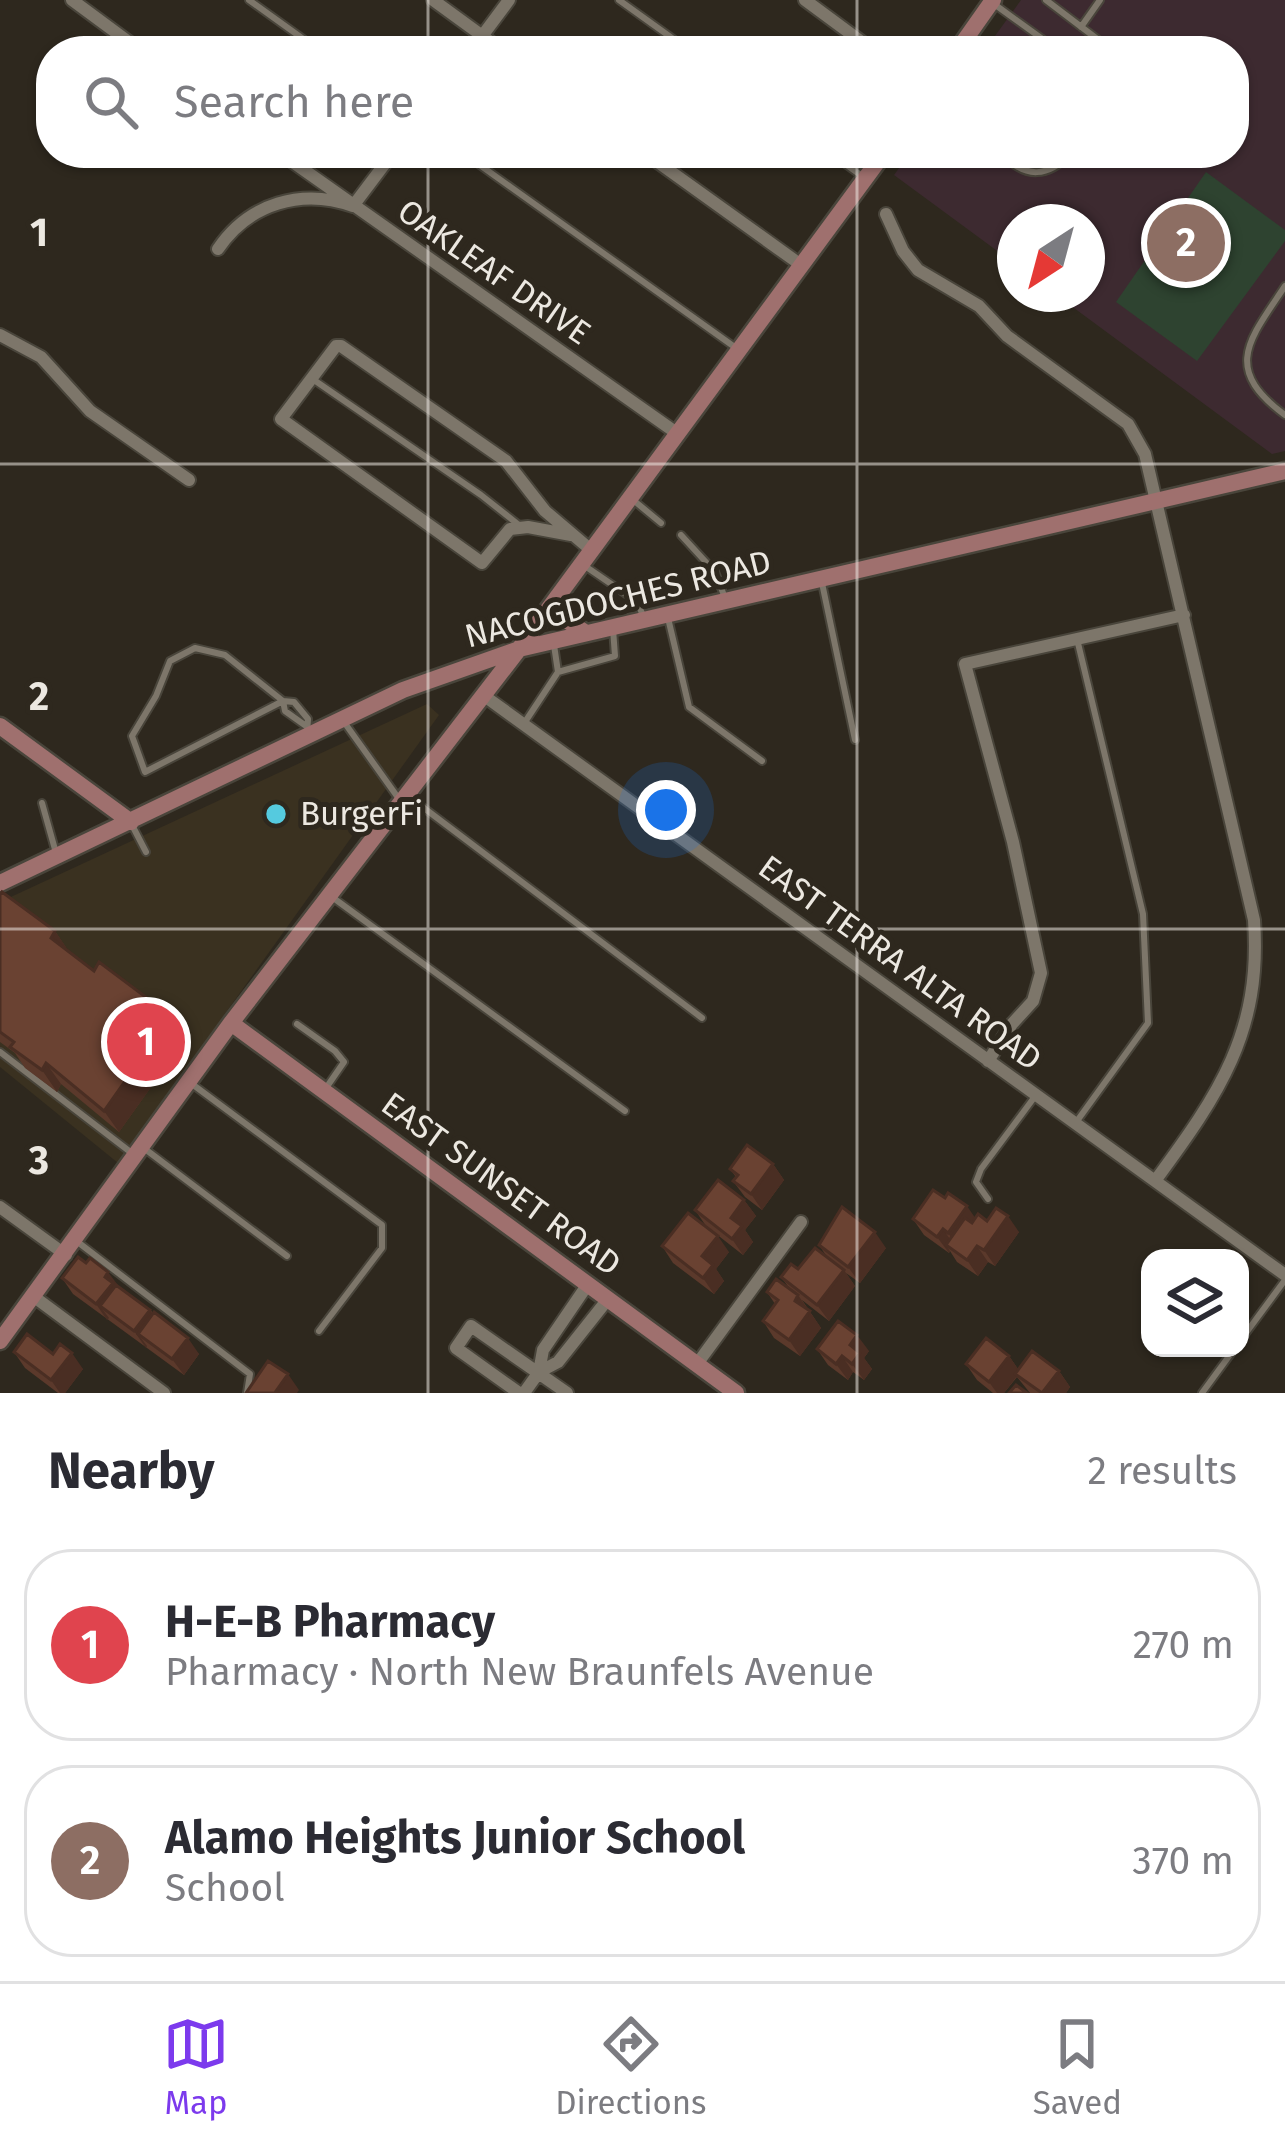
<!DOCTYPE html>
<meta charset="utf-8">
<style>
body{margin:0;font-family:"Fira Sans",sans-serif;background:#f2f2f3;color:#2b2b33}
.controls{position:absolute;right:36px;bottom:36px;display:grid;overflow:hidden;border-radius:24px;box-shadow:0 3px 9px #0004}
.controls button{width:108px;height:108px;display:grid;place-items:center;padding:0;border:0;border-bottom:3px solid #e1e1e2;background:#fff;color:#2b2b33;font:60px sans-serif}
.compass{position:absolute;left:997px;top:204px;width:108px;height:108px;border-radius:50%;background:#fff;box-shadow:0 3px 9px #0004;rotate:216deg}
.you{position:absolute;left:666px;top:810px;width:42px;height:42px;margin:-30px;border:9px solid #fff;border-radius:50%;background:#1a73e8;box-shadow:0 0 0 18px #1a73e833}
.badge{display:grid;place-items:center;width:78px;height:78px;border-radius:50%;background:#7c3aed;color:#fff;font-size:39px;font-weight:700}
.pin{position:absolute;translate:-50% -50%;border:6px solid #fff;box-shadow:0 3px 12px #0006}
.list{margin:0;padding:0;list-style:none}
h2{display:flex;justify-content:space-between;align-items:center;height:156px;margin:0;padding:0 48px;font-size:51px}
h2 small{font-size:39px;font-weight:400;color:#7c7c81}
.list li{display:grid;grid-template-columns:78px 1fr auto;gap:36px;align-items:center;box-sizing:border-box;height:192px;margin:0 24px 24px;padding:0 24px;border:3px solid #e1e1e2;border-radius:48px}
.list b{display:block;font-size:45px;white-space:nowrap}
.list p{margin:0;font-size:39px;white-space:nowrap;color:#7c7c81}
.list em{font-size:39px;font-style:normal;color:#7c7c81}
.icon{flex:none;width:66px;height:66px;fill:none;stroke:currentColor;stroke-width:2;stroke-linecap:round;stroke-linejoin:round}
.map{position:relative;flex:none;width:1285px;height:1393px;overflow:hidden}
.search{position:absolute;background:#fff;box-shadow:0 3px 9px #0004;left:36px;right:36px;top:36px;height:132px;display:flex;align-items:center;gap:30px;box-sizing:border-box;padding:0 42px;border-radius:48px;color:#7c7c81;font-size:45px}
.sheet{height:588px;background:#fff}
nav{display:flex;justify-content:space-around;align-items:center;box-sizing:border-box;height:168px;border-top:3px solid #e1e1e2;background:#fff;font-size:33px;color:#7c7c81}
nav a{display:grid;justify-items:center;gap:6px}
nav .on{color:#7c3aed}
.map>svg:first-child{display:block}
.built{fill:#3a3120}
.education{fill:#3d2a30}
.green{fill:#2e4330}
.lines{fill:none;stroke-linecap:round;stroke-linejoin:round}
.lane-casing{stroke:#49453b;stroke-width:10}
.street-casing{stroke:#49453b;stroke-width:16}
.secondary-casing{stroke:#49453b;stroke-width:21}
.lane{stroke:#7d766a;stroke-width:6}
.street{stroke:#7d766a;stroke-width:12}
.secondary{stroke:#9f706e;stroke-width:16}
.wall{fill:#5b392b}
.shaded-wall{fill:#4a2e23}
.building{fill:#6a4232;stroke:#4a2e23;stroke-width:3}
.grid{fill:none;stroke:#ece8e1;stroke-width:3;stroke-opacity:0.55}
.poi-dot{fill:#55cadf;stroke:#2e281e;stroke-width:4.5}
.labels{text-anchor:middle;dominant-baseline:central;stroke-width:10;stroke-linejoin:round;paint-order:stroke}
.street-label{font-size:33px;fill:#ece8e1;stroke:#2e281e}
.poi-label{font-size:33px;fill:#ece8e1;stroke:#2e281e;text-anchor:start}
.grid-label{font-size:39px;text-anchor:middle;font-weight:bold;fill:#ece8e1;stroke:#2e281e;stroke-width:10;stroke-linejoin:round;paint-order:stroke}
</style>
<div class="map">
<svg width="1285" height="1393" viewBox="0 0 1285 1393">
<rect width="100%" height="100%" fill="#2e281e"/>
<path class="built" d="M 427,704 L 439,715 L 118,1163 L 0,1067 L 0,902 Z"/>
<path class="education" d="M 1021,0 L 1285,0 L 1285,451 L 1272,454 L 1055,294 L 1087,294 L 1087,222 L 1015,222 L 1015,264 L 894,175 L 910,153 L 1234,153 L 1234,51 L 984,51 Z"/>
<path class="green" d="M 1206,172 L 1285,230 L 1285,241 L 1197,361 L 1116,302 Z"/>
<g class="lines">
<g class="lane-casing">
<path id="lane" d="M 249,0 L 320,51
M 619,0 L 690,51
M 1046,0 L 1113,51
M 994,4 L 1059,51
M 1081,27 L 1100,0
M 463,153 L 736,348
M 830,153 L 862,176
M 1002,153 C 1025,180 1049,177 1071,153
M 1285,286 C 1250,339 1221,368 1285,415
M 314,380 L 481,495 L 519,525
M 632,499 L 661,523
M 681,535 L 715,572 L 725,598
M 582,564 L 636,601 L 644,617
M 822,583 L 855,740
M 668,618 L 689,707 L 762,761
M 558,672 L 615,656 L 613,629
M 283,701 L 145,772 L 132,736 L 156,696 L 170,661 L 195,648 L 225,655 L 283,701 L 294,702 L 308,719 L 307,733
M 283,701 L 285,711 L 306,726
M 344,722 L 399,799
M 525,722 L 558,672 L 554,645
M 408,796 L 702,1018
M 42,803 L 56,853
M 132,825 L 146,852
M 332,897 L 625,1111
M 297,1024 L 335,1051 L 344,1062 L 326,1088
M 0,1052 L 133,1154
M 192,1084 L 382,1225 L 382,1248 L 319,1331
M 1077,1121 L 1148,1023 L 1143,914 L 1077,639
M 145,1149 L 287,1256
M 988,1199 L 976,1182 L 981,1169 L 1036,1095
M 79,1243 L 250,1374 L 247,1393
M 1240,1341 L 1285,1280
M 1202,1393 L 1235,1348"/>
</g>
<g class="street-casing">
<path id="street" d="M 72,0 L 141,51
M 433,0 L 503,51
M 805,0 L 874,51
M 471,51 L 509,0
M 280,153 L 678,434
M 645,153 L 801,265
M 886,214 L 903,251 L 918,270 L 979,306 L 1007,336 L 1128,424 L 1145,454 L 1254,920 C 1262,1032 1219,1094 1155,1181
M 218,249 C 249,203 302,188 353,206 L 393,153
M 0,335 L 41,357 L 90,411 L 189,480
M 571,535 L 528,527 L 510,529 L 482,563 L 281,419 L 336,346 L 341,346 L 506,461 L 545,511 L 591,550
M 483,695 L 1285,1275
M 988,1061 L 1012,1024 L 1033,1001 L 1041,973 L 1013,842 L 965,664 L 1184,615
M 0,1207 L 66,1255
M 33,1296 L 164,1393
M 697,1364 L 801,1222
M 539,1372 L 558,1362 L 608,1299
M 519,1393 L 456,1348 L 471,1326 L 567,1393
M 524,1393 L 539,1372 L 543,1350 L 588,1284"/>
</g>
<g class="secondary-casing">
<path id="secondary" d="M 957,51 L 993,0
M 557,597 L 566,620 L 586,633
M 0,726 L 131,822
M 0,883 L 403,690 L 519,649 L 1285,471
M 231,1023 L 736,1393
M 0,1341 L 231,1023 L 519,649 L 884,153"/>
</g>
<use href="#lane" class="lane"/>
<use href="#street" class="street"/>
<use href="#secondary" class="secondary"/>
</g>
<path class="wall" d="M 0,895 L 55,931 L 69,952 L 186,1038 L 119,1132 L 61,1084 L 57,1092 L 25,1068 L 15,1053 L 0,1042 Z
M 773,1164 L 784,1180 L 762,1210 L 745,1197 L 733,1181 L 736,1177 L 730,1169 Z
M 744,1200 L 756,1216 L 745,1230 L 753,1242 L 743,1255 L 706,1226 L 695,1210 Z
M 975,1218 L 1019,1232 L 995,1266 L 988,1262 L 978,1276 L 957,1262 L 950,1251 L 949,1253 L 924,1235 L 913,1219 Z
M 819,1245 L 886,1248 L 860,1283 L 846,1273 L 855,1286 L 829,1321 L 802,1300 L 821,1328 L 800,1356 L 774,1338 L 763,1321 L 775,1304 L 767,1292 L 790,1289 L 781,1277 L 827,1257 Z
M 662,1246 L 729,1252 L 716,1269 L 724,1281 L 714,1294 L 673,1263 Z
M 62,1278 L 119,1287 L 150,1310 L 199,1354 L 184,1375 L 73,1294 Z
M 817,1349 L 869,1351 L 864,1358 L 872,1369 L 864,1380 L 853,1372 L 848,1380 L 828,1365 Z
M 14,1352 L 53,1354 L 83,1369 L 65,1393 L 58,1393 L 25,1368 Z
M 1009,1356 L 1018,1369 L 1059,1371 L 1070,1387 L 1066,1393 L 1030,1393 L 1017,1377 L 1004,1393 L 993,1393 L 977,1380 L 966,1364 Z"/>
<path class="shaded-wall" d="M 55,931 L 70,953 L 51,938 Z
M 171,1016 L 186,1038 L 119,1132 L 104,1111 Z
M 46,1063 L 61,1084 L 57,1092 L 42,1070 Z
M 773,1164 L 784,1180 L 762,1210 L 751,1194 Z
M 744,1200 L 756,1216 L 745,1230 L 753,1242 L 743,1255 L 732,1239 L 731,1218 Z
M 967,1206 L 978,1222 L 959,1249 L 948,1233 Z
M 1008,1216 L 1019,1232 L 995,1266 L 984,1250 Z
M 943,1229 L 954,1245 L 946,1245 L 950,1251 L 949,1253 L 937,1237 Z
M 875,1232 L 886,1248 L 860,1283 L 848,1267 Z
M 718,1236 L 729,1252 L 716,1269 L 724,1281 L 714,1294 L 703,1278 L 702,1256 Z
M 977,1246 L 988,1262 L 978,1276 L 967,1260 Z
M 844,1270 L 855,1286 L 829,1321 L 817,1305 Z
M 108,1272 L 120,1288 L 100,1306 L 109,1318 L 107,1320 L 96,1304 L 105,1277 Z
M 798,1295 L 821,1328 L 800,1356 L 789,1340 L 795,1301 Z
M 150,1310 L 161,1326 L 138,1334 L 147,1346 L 146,1348 L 134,1331 Z
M 857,1335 L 869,1351 L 864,1358 L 872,1369 L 864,1380 L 852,1364 L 850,1345 Z
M 188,1338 L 199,1354 L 184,1375 L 172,1359 Z
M 72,1353 L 83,1369 L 65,1393 L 60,1393 L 51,1380 Z
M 842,1356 L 853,1372 L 848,1380 L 836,1364 Z
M 1009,1356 L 1020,1372 L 1004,1393 L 997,1393 L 989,1382 Z
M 1059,1371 L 1070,1387 L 1066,1393 L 1042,1393 Z
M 288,1374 L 299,1390 L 297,1393 L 277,1393 L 276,1391 Z"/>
<path class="building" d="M 2,892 L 55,931 L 51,938 L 94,971 L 99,962 L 171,1016 L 104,1111 L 46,1063 L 42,1070 L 10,1047 L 14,1042 L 0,1032 L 0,895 Z
M 747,1145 L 773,1164 L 751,1194 L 733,1181 L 738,1175 L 730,1169 Z
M 718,1180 L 744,1200 L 731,1218 L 742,1226 L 732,1239 L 695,1210 Z
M 933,1190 L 945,1198 L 948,1193 L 967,1206 L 948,1233 L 943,1229 L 937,1237 L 913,1219 Z
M 842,1207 L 875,1232 L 848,1267 L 819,1245 Z
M 996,1208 L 1008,1216 L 984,1250 L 977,1246 L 967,1260 L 946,1245 L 965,1218 L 972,1223 L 978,1214 L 987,1221 Z
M 688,1213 L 718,1236 L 702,1256 L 713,1265 L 703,1278 L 662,1246 Z
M 815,1248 L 844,1270 L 817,1305 L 781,1277 L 791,1264 L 798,1269 Z
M 78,1257 L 86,1263 L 90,1258 L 108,1272 L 105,1277 L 113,1283 L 96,1304 L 62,1278 Z
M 776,1279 L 798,1295 L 795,1301 L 810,1311 L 789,1340 L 763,1321 L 778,1300 L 767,1292 Z
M 116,1285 L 150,1310 L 134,1331 L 100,1306 Z
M 154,1312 L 188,1338 L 172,1359 L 138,1334 Z
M 838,1321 L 857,1335 L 850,1345 L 860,1353 L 852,1364 L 842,1356 L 836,1364 L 817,1349 Z
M 27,1334 L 53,1354 L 60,1344 L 72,1353 L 51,1380 L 14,1352 Z
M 986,1338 L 1009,1356 L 989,1382 L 966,1364 Z
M 1032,1351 L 1059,1371 L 1042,1393 L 1015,1374 Z
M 268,1361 L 288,1374 L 276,1391 L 278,1393 L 246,1393 Z
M 1016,1385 L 1027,1393 L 1009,1393 Z"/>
<path class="grid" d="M 428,0 L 428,51M 857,0 L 857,51M 428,153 L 428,1393M 857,153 L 857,1393M 0,464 L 1285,464M 0,929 L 1285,929"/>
<circle class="poi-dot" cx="276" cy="814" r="12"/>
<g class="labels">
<g class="street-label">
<text transform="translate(494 272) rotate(35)">OAKLEAF DRIVE</text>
<text transform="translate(618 599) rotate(-14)">NACOGDOCHES ROAD</text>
<text transform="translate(900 963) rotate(36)">EAST TERRA ALTA ROAD</text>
<text transform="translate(501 1184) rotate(36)">EAST SUNSET ROAD</text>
</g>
<g class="poi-label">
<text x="300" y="814">BurgerFi</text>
</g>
</g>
<g class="grid-label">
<text x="39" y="246">1</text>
<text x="39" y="710">2</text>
<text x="39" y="1174">3</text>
</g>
</svg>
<div class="controls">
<button><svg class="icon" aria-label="layers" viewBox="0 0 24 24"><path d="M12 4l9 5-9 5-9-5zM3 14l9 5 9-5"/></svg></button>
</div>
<svg class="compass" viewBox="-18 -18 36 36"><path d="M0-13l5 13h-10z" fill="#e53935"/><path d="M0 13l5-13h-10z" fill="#7c7c81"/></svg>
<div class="you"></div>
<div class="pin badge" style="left:146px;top:1042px;background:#e0444e">1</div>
<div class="pin badge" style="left:1186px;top:243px;background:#8d6e63">2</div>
<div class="search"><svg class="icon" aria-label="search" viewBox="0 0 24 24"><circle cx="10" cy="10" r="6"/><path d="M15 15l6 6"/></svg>Search here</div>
</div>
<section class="sheet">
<h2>Nearby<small>2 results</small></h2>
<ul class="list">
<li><span class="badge" style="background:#e0444e">1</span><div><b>H-E-B Pharmacy</b><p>Pharmacy · North New Braunfels Avenue</p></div><em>270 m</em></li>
<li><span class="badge" style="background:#8d6e63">2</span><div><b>Alamo Heights Junior School</b><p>School</p></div><em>370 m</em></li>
</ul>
</section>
<nav>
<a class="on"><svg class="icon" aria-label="map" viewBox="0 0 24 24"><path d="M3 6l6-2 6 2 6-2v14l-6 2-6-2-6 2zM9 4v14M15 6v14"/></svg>Map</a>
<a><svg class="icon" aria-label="directions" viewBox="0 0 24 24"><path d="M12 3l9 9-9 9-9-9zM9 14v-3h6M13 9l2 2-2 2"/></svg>Directions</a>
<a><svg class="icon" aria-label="saved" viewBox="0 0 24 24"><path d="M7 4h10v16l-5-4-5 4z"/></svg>Saved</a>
</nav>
